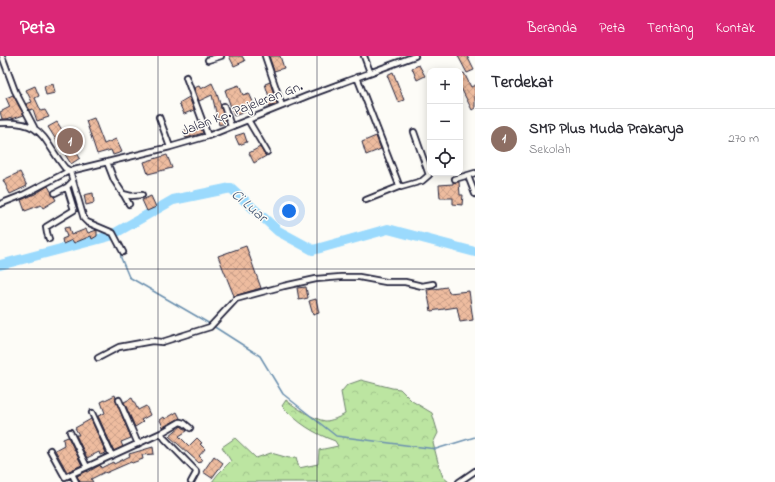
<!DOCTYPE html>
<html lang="id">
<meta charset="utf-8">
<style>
body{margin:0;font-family:"Indie Flower",sans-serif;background:#f7f7f7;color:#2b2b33}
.controls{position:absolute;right:12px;top:12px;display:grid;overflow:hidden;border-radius:8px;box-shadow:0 2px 10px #0003}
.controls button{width:36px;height:36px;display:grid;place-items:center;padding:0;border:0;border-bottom:1px solid #e1e1e2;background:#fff;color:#2b2b33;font:20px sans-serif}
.you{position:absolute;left:289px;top:155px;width:14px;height:14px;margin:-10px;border:3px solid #fff;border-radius:50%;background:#1a73e8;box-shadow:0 0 0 6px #1a73e833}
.badge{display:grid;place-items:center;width:26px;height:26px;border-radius:50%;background:#db2777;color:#fff;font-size:13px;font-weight:700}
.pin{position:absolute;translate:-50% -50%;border:2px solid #fff;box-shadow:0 1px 4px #0006}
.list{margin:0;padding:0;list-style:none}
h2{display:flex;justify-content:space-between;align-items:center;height:52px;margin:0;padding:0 16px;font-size:17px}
h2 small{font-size:13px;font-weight:400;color:#7c7c81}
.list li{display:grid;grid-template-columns:26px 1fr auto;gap:12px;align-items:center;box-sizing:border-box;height:60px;padding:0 16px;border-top:1px solid #e1e1e2}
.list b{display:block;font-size:15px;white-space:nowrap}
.list p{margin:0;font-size:13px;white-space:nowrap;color:#7c7c81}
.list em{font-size:13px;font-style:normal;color:#7c7c81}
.icon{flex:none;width:22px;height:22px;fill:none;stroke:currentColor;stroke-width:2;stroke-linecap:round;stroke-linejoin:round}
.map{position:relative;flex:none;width:475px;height:426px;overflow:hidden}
header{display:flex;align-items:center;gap:24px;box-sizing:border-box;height:56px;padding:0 20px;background:#db2777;color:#fff}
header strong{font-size:19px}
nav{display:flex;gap:22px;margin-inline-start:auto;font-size:14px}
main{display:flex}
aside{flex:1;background:#fff}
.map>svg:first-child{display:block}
.forest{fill:url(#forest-crowns);stroke:#6f846e}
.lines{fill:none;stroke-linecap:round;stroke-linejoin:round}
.stream{stroke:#6b90af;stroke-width:1.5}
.river{stroke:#9bdafd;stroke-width:10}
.building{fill:url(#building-cross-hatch);stroke:#22223b}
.minor-casing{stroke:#22223b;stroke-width:8}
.minor{stroke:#fdfcf7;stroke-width:4.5}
.grid{fill:none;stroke:#22223b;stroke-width:1;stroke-opacity:0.55}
.labels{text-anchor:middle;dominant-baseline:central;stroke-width:3;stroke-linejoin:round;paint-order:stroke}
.street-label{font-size:14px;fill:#22223b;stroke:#fdfcf7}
.water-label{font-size:15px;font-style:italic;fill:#465975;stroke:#fdfcf7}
</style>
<header>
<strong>Peta</strong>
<nav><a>Beranda</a><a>Peta</a><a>Tentang</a><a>Kontak</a></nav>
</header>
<main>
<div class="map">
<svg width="475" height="426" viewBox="0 0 475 426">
<defs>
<pattern id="forest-crowns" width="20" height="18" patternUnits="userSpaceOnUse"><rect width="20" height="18" fill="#bce5a1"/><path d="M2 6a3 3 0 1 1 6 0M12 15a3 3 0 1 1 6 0" fill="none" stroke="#a1c48c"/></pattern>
<pattern id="building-cross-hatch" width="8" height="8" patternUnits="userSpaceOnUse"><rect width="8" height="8" fill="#eebc9f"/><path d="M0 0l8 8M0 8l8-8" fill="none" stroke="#cca18a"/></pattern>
</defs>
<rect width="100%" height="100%" fill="#fdfcf7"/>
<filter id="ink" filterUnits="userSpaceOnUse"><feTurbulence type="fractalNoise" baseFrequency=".025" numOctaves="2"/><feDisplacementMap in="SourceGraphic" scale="8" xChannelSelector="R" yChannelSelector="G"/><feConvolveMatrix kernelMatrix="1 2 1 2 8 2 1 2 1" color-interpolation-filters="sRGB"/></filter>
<g filter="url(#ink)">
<path class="forest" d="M 361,324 L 392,332 L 400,333 L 412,345 L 432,357 L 438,377 L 433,387 L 439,410 L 443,421 L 449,426 L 212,426 L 218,418 L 231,405 L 222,391 L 235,382 L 256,402 L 271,397 L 289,402 L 296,401 L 299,412 L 318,408 L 319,394 L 338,390 L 335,385 C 313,377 298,367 282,350 L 286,344 C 295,351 313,363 325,365 C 331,365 340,361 345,358 L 341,336 L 347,329 Z"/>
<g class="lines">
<path class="stream" d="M 117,176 L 118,182
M 120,194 L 121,202 L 129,221 L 210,268
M 213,270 L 260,300 L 283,338 L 336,380 L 436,393 L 475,381"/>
<path class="river" d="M 0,209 L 110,180 L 173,144 L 231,132 L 278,175 L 313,194 L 388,173 L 475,196"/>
</g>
<path class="building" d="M 229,0 L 242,0 L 245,5 L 234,10 Z
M 269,0 L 280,0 L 284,12 L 274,15 Z
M 458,0 L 467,0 L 474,14 L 467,17 Z
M 419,9 L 425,20 L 417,24 L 412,12 Z
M 393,16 L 404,44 L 398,46 L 387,19 Z
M 464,17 L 471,31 L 475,29 L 475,52 L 472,54 L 460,30 L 460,19 Z
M 270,26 L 277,48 L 269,51 L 266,43 L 269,41 L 265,28 Z
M 212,27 L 217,38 L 226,67 L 219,69 L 212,39 L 199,45 L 194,32 L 199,30 L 201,33 Z
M 53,28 L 55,37 L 46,39 L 44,30 Z
M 239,29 L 243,39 L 249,37 L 254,48 L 246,51 L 248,55 L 234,60 L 225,34 Z
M 35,30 L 39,40 L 35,42 L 41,55 L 45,54 L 49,61 L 37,65 L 33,53 L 30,54 L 26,48 L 32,46 L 26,34 Z
M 13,39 L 24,59 L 12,63 L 12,61 L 7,63 L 2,63 L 0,56 L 10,51 L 6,42 Z
M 189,41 L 194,54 L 184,58 L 179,47 Z
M 94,62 L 104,88 L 116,83 L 122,96 L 113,99 L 111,94 L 97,98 L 86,65 Z
M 57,66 L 80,102 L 71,108 L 48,71 Z
M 199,68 L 203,77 L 186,82 L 183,75 Z
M 244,77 L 247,86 L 239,89 L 235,80 Z
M 376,80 L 381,93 L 366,99 L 362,86 Z
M 260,91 L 264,98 L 266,100 L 254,107 L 249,97 Z
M 167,99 L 172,112 L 148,118 L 144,106 Z
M 20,116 L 27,130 L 10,138 L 3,124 Z
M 453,126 L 459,126 L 460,139 L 463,139 L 462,149 L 453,148 L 453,142 L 440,142 L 439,129 L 453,128 Z
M 48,130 L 56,144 L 43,152 L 41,149 L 25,155 L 21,144 L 35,138 Z
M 93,137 L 94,147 L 86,149 L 84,139 Z
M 151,140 L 156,151 L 147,155 L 142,144 Z
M 69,171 L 71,179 L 86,173 L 88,177 L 97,174 L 97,180 L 92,183 L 91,180 L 74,187 L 72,184 L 63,188 L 62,183 L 67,181 L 64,172 Z
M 246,190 L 261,232 L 234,240 L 218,200 Z
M 306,231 L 308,242 L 299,244 L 297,232 Z
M 447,231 L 449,237 L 469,235 L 473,264 L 460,266 L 457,251 L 431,255 L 427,234 Z
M 316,243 L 319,257 L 313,259 L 309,245 Z
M 115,339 L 116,342 L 116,345 L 131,382 L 121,386 L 123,391 L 114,395 L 98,360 L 105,357 L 101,346 Z
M 132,342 L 138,354 L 146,350 L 150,359 L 141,364 L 143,366 L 135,371 L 124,346 Z
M 177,356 L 180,362 L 163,371 L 160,364 L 164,361 L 165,363 Z
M 91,363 L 106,397 L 100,399 L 99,396 L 87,402 L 76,379 L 79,379 L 75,372 Z
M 181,370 L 187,375 L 179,380 L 189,390 L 197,382 L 202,387 L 200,388 L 205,393 L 199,400 L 202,403 L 199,407 L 169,380 Z
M 68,381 L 82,409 L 67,416 L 55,394 L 64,389 L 63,383 Z
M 153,391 L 154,398 L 142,399 L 143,403 L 132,407 L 131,406 L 106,417 L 105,416 L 91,423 L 93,426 L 80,426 L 77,420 L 87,415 L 88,416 L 100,409 L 101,412 L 113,406 L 114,408 L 130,400 L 129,398 Z
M 214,400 L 223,407 L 212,422 L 203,416 Z"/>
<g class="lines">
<g class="minor-casing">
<path id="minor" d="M 2,0 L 15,35 L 34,71
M 265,0 L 282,50
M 364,0 L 370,16
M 208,4 L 221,0
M 186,21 L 208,80
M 357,21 L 399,129 L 401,131 L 422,125 L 429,119 L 414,76
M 224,50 L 231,70
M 159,61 L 170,91
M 248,64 L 267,96
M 0,67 C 44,64 42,83 65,112 L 70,115 L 170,91 L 208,80 L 307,40 L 415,0
M 107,106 L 114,124 L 123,138 L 131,140 L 142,139
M 70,115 L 84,163 L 87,166 L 113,177 L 123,196
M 468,120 L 475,138
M 455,123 L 475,117
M 55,137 L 67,131
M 124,139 L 129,148
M 366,144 L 401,130
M 0,148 L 23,139 L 69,115
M 49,183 L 47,177 L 46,171 L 74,154 L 67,131 L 73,125
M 98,302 L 119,291 L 152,285 L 162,286 L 210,271 L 236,243 L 284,230 L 316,223 L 341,221 L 359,221 L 386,226 L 405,226 L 422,230 L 433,228
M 119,344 L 138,388
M 92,357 L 112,400
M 70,376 L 87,411
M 161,377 L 165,383 L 196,415 L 196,417 L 191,426
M 50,394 L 65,421 L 161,377 L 180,366 L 184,367 L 190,372
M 72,418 L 76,426
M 459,426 L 475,415"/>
</g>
<use href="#minor" class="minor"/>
</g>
</g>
<path class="grid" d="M 158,0 L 158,426M 317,0 L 317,426M 0,213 L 475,213"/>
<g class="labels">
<g class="street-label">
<text transform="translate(242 53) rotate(-21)">Jalan Kp. Pajeleran Gn.</text>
</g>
<g class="water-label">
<text transform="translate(249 150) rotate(41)">Ci Luar</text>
</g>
</g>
</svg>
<div class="controls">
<button>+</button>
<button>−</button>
<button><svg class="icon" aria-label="locate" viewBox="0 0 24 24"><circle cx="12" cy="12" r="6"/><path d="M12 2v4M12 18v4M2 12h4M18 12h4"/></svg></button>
</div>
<div class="you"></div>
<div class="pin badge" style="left:70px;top:85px;background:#8d6e63">1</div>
</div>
<aside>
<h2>Terdekat<small></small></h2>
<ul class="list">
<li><span class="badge" style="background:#8d6e63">1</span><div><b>SMP Plus Muda Prakarya</b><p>Sekolah</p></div><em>270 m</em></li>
</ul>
</aside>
</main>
